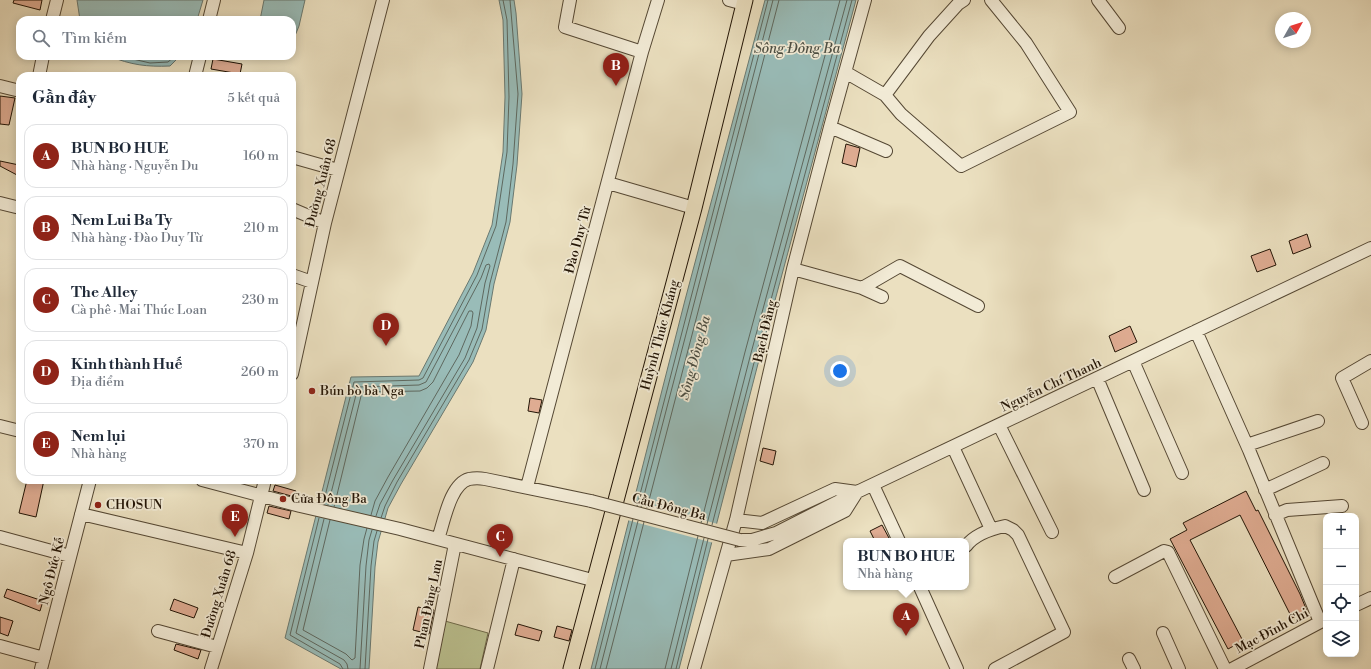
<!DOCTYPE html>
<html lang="vi">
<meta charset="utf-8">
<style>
body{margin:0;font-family:"Libre Bodoni",serif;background:#f6f6f7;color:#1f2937}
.controls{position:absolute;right:12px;bottom:12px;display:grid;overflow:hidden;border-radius:8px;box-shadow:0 2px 10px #0003}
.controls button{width:36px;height:36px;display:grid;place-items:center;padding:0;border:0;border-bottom:1px solid #e0e1e3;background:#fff;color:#1f2937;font:20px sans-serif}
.compass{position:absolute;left:1275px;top:12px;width:36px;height:36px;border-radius:50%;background:#fff;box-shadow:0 2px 10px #0003;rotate:51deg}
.you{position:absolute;left:840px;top:371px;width:14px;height:14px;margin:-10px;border:3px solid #fff;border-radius:50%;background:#1a73e8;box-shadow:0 0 0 6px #1a73e833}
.badge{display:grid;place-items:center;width:26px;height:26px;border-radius:50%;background:#8f2418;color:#fff;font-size:13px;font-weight:700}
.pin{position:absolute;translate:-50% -33px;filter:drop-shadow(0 1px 2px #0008)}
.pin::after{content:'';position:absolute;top:21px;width:14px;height:12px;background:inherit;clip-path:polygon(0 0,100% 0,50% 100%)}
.popup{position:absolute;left:843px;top:538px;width:126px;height:52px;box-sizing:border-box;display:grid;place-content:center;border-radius:8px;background:#fff;filter:drop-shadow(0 1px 3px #0005);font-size:13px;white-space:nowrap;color:#747a83}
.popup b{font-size:15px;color:#1f2937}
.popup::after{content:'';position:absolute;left:50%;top:100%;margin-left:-8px;border:8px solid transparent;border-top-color:#fff}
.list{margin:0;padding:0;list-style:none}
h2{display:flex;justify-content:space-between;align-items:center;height:52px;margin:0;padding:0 16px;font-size:17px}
h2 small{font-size:13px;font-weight:400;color:#747a83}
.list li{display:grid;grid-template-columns:26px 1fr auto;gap:12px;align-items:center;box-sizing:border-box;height:64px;margin:0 8px 8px;padding:0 8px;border:1px solid #e0e1e3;border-radius:12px}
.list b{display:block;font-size:15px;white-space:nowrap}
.list p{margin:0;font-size:13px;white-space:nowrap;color:#747a83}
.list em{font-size:13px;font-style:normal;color:#747a83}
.icon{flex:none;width:22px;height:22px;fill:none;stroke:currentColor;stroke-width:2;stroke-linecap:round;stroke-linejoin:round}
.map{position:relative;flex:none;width:1371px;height:669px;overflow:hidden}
.search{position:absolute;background:#fff;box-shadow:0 2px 10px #0003;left:16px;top:16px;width:280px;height:44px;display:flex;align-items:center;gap:10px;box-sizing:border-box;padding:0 14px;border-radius:12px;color:#747a83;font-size:15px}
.panel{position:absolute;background:#fff;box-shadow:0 2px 10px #0003;left:16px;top:72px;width:280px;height:412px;border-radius:12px}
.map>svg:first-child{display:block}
.green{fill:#bbc190;stroke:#6f6b4b}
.water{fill:#99bcb8;stroke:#6a7971}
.pier{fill:#ebe0c0}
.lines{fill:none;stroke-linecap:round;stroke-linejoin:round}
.shore{stroke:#5e685f;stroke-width:1}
.building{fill:#dfac92;stroke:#231506}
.minor-casing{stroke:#554834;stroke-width:14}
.major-casing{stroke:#231506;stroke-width:17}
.minor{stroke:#f2ebd6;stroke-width:12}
.major{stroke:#ebe0c0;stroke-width:15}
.minor-bridge-casing{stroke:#554834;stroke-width:14;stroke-linecap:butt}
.minor-bridge{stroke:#f2ebd6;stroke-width:12}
.poi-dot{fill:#8f2418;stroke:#f2ebd6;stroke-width:1.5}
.labels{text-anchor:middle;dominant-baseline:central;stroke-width:3.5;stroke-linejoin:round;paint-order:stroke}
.street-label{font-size:13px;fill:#231506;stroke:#f2ebd6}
.poi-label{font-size:13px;fill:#231506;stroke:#f2ebd6;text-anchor:start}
.water-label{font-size:14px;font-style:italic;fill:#4c4f44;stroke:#f2ebd6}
</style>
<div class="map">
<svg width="1371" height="669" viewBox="0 0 1371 669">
<rect width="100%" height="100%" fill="#ebe0c0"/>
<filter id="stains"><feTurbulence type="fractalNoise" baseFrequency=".005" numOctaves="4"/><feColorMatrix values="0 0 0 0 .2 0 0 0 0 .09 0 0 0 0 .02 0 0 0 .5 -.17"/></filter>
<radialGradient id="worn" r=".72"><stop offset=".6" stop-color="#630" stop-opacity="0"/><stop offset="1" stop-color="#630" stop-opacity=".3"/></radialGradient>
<path class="green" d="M 445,621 L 488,633 L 480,669 L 436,669 Z"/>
<path class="water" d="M 77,0 L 203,0 L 197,20 L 80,20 Z
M 264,0 L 305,0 L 299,26 L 292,43 L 292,20 L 260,20 Z
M 499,0 L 514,0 L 516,13 L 522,94 L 517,165 L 510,222 L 494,284 L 486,330 L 473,362 L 401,484 L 388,508 L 378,542 L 375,567 L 369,669 L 341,669 L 285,638 L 351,377 L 419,376 L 473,273 L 492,225 L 503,152 L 505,97 L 503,20 Z
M 765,0 L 856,0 L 760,356 L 679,669 L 591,669 L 685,300 Z
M 109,56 L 180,56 L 170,66 C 147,67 131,65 109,56 Z"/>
<path class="pier" d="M 631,501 L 718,524 L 714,543 L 627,520 Z"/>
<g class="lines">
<path class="shore" d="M 120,56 L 150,63 L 168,62 L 175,56
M 323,504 L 354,382 L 419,380 L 423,378 L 477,275 L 496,226 L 507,152 L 509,97 L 507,20 L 503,0
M 328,505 L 358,387 L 419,385 L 426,382 L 481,278 L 486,265 L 489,264 L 490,266 L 485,283 L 477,328 L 465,358 L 393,480 L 380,504 L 376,516
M 637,506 L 768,0
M 334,507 L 362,392 L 420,391 L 427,388 L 433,382 L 469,311 L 472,311 L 473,313 L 471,326 L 459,355 L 388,477 L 375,501 L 371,515
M 641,507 L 773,0
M 647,508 L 779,0
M 319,518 L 290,635 L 340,664 L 343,669
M 381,518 L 385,506 L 397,482 L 469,360 L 482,329 L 490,283 L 506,222 L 513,164 L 518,94 L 510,0
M 324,519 L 296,633 L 344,660 L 347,664 L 348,669
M 330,520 L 303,630 L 346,654 L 352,660 L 355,658 L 360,565 L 364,539 L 367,528
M 701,523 L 745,352 L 840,0
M 707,524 L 751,353 L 847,0
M 712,525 L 756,355 L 852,0
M 360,669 L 366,566 L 369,540 L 372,530
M 365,669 L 371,566 L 374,541 L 377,531
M 595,669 L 633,519
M 600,669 L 638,521
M 606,669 L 644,522
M 665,669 L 698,536
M 671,669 L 704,538
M 676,669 L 708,539"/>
</g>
<path class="building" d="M 14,0 L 42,0 L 40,10 L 13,3 Z
M 213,59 L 242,64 L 240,74 L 211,69 Z
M 0,96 L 15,98 L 9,125 L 0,124 Z
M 846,144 L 860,148 L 856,167 L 842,163 Z
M 0,161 L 19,165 L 17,175 L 0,166 Z
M 1307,234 L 1311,247 L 1293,254 L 1289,241 Z
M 1270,249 L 1276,265 L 1257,272 L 1251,256 Z
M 1130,326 L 1137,342 L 1115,352 L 1109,336 Z
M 530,398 L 542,400 L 539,413 L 528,411 Z
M 763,448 L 776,451 L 773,465 L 760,461 Z
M 27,480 L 44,480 L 36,517 L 19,513 Z
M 275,485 L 296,491 L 295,497 L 273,491 Z
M 1246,491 L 1256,511 L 1258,510 L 1300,594 L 1307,611 L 1292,618 L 1240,515 L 1190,540 L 1243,641 L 1228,649 L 1170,539 L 1187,530 L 1183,523 Z
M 269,506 L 291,511 L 289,519 L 267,513 Z
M 882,525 L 889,538 L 884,541 L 875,541 L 870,531 Z
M 7,589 L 43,601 L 40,611 L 4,597 Z
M 174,599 L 198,608 L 194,618 L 170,610 Z
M 418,607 L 434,610 L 429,634 L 413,630 Z
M 0,617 L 13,621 L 8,636 L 0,633 Z
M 518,624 L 542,631 L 539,641 L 515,635 Z
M 557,626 L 572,630 L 569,641 L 554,637 Z
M 176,644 L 201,650 L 198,659 L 174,650 Z"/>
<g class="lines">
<g class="minor-casing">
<path id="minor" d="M 570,0 L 565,27 L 642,52
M 729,0 L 744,4
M 1098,0 L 1119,28
M 52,20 L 57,0
M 209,20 L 214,0
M 845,72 L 885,95 L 901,114 L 961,166 L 1070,112 L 1026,43 L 991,0
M 39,76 L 43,56
M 195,76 L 200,56
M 0,86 L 20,91
M 885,95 L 929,36 L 958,4 L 964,0
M 830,127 L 886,151
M 292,157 L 338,170
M 608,183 L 694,208
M 0,203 L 20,208
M 292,209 L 325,223
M 793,269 L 862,288 L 882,297
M 292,275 L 312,282
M 862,288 L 900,266 L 978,306
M 1196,331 L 1249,450 L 1320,622
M 1133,361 L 1182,473
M 292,374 L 325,223 L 383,0
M 1097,378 L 1144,490
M 1362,423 L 1342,378 L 1371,361
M 999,425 L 1052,532
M 0,426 L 20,431
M 1247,445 L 1318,421
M 953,447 L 991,529
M 202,480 L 300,506 L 400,529 L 596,581
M 873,485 L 899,541
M 527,487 L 642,52 L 658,0
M 1265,490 L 1323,463
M 81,514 L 247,553
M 1275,515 L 1287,510 L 1342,506
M 0,537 L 70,556
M 438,539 C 444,522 450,484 469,479 C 474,478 480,478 485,479 L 591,501
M 740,540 L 752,540 L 776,533 L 857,492 L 1371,248
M 966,546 C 975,534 991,529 1005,526 L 1013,530 L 1018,535 L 1064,632 L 995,669
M 726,555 L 769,549 L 845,511 L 857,492 L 835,489 L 762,523 L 736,520
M 1115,577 L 1164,551 L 1168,552 L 1225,669
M 920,587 L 957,669
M 1356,605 L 1371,598
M 158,631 L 217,647
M 1163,633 L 1179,669
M 0,646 L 44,658
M 1129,659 L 1134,669
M 41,669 L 90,480
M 211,669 L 247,553 L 265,480
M 430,669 L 455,544
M 487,669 L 514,559
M 694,669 L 736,520 L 793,269 L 830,127 L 865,0
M 1232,669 L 1326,619"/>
</g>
<g class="major-casing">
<path id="major" d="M 571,669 L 694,208 L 745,0"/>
</g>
<use href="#minor" class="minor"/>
<use href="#major" class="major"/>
<g class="minor-bridge-casing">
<path id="minor-bridge" d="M 591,501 L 740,540"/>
</g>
<use href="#minor-bridge" class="minor-bridge"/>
</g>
<g class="poi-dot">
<circle cx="312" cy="391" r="4"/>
<circle cx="283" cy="499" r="4"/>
<circle cx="98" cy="505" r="4"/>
</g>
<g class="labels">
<g class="street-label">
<text transform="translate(321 183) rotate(-76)">Đường Xuân 68</text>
<text transform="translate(578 240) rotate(-75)">Đào Duy Từ</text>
<text transform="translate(765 331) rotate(-77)">Bạch Đằng</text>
<text transform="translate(660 335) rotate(-75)">Huỳnh Thúc Kháng</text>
<text transform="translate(1051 385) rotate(-25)">Nguyễn Chí Thanh</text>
<text transform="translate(669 507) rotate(14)">Cầu Đông Ba</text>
<text transform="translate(52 571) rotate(-76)">Ngô Đức Kế</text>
<text transform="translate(219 594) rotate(-73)">Đường Xuân 68</text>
<text transform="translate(429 604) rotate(-78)">Phan Đăng Lưu</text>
<text transform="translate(1272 631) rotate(-28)">Mạc Đĩnh Chi</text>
</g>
<g class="poi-label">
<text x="320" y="391">Bún bò bà Nga</text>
<text x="291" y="499">Cửa Đông Ba</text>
<text x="106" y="505">CHOSUN</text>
</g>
<g class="water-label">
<text x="797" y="49">Sông Đông Ba</text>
<text transform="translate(695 358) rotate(-75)">Sông Đông Ba</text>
</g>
</g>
<rect width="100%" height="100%" filter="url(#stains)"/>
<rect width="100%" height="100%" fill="url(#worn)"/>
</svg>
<div class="controls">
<button>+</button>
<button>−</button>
<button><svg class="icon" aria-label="locate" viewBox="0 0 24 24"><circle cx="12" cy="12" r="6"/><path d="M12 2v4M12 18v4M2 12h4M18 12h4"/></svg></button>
<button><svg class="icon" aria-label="layers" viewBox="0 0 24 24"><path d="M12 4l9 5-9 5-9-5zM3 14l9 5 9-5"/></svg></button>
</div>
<svg class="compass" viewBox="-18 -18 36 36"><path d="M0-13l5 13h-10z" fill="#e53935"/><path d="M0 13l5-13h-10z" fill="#747a83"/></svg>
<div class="you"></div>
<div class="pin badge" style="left:906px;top:636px">A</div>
<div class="popup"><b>BUN BO HUE</b>Nhà hàng</div>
<div class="pin badge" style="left:616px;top:86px">B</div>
<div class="pin badge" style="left:500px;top:557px">C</div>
<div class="pin badge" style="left:386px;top:346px">D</div>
<div class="pin badge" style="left:235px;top:537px">E</div>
<div class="search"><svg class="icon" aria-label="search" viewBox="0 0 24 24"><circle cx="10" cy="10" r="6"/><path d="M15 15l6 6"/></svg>Tìm kiếm</div>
<section class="panel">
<h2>Gần đây<small>5 kết quả</small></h2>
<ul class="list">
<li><span class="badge">A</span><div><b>BUN BO HUE</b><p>Nhà hàng · Nguyễn Du</p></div><em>160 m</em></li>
<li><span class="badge">B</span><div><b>Nem Lui Ba Ty</b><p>Nhà hàng · Đào Duy Từ</p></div><em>210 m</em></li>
<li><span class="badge">C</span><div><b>The Alley</b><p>Cà phê · Mai Thúc Loan</p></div><em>230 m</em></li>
<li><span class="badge">D</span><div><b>Kinh thành Huế</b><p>Địa điểm</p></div><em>260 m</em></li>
<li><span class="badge">E</span><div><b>Nem lụi</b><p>Nhà hàng</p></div><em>370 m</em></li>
</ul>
</section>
</div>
